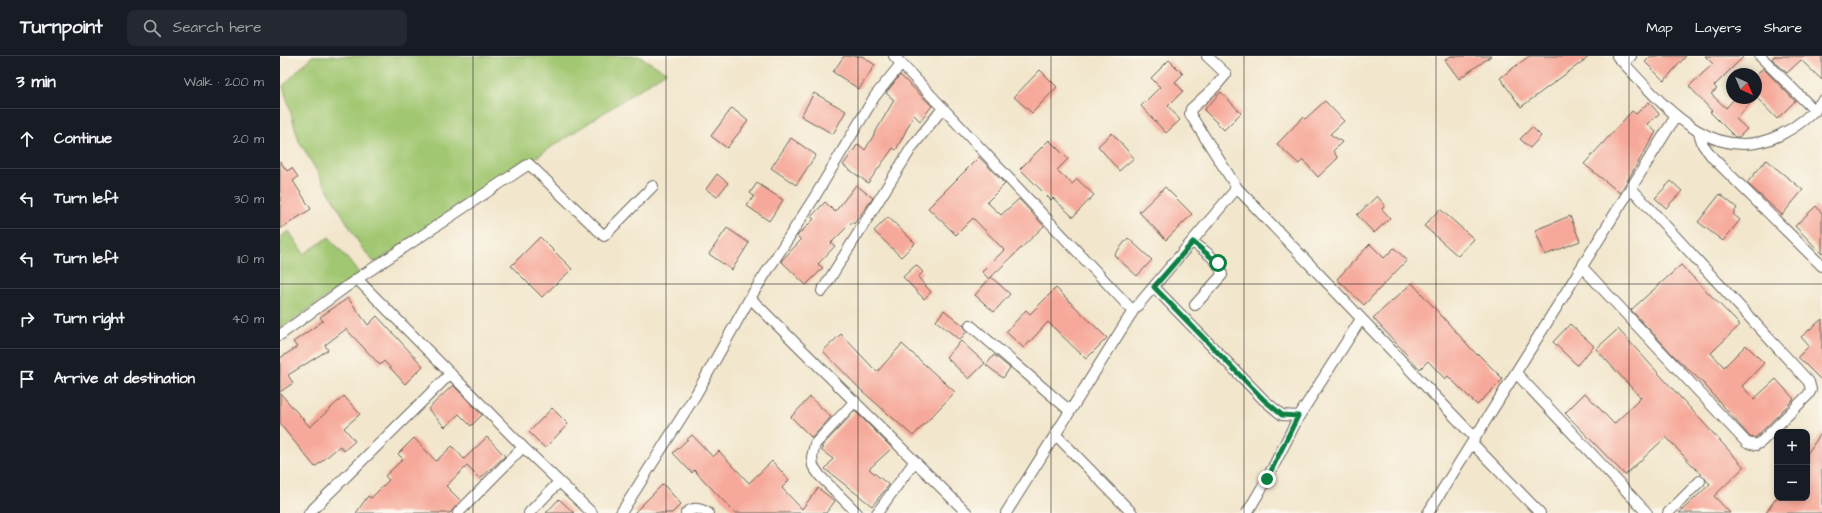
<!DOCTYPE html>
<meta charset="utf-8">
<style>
body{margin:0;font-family:"Architects Daughter",sans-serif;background:#242831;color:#f1f3f6}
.controls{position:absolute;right:12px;bottom:12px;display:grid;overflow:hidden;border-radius:8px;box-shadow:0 2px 6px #0003}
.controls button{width:36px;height:36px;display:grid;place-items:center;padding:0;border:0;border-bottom:1px solid #363941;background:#171b24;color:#f1f3f6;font:20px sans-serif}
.compass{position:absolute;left:1446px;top:12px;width:36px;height:36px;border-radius:50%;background:#171b24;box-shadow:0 2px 6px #0003;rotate:136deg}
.stop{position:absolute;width:12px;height:12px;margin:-9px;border:3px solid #0b8043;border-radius:50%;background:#fff}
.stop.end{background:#0b8043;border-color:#fff;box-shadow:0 1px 4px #0008}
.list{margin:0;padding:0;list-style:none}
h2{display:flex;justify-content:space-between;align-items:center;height:52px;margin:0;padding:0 16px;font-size:17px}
h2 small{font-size:13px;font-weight:400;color:#9ea1a6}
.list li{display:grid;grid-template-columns:26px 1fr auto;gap:12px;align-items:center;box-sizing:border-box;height:60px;padding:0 16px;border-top:1px solid #363941}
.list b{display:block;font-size:15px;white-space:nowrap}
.list em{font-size:13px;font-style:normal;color:#9ea1a6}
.icon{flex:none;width:22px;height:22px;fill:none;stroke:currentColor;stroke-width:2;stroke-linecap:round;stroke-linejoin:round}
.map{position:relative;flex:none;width:1542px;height:457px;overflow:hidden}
header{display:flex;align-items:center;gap:24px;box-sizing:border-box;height:56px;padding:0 20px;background:#171b24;border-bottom:1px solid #363941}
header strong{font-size:19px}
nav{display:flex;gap:22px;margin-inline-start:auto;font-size:14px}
.search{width:280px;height:36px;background:#242831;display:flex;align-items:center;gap:10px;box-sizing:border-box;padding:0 14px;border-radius:8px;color:#9ea1a6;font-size:15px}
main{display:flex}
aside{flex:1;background:#171b24}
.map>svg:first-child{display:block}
.green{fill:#a2c772;stroke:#5f7247}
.building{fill:#f6a99a}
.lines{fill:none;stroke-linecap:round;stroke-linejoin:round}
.street-casing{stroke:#67635a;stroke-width:12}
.street{stroke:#fff;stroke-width:10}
.route{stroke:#0b8043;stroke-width:5}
.grid{fill:none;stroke:#1c1c1c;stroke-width:1;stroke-opacity:0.55}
</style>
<header>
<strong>Turnpoint</strong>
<div class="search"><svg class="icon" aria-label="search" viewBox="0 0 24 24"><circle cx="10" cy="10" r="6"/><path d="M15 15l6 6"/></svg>Search here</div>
<nav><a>Map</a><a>Layers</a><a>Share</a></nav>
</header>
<main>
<aside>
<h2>3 min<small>Walk · 200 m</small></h2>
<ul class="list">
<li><svg class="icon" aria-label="ahead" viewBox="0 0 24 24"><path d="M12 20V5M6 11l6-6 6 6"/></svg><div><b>Continue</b></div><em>20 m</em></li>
<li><svg class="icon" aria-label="left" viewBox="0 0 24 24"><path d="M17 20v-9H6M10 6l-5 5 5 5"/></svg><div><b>Turn left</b></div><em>30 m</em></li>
<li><svg class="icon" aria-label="left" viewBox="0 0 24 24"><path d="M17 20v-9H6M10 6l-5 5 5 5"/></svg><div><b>Turn left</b></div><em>110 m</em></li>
<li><svg class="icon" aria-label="right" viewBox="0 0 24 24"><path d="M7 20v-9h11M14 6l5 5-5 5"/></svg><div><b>Turn right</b></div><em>40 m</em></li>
<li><svg class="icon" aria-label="arrive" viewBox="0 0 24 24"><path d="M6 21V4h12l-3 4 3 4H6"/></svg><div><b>Arrive at destination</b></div></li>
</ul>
</aside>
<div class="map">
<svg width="1542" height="457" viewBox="0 0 1542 457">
<rect width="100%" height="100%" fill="#fbf7ec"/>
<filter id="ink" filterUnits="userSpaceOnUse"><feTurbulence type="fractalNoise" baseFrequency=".025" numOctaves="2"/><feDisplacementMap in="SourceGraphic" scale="8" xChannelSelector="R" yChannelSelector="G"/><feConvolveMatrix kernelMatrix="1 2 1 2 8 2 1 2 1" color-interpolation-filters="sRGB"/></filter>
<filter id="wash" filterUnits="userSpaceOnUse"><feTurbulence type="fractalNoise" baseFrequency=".012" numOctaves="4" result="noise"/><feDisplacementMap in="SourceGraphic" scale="16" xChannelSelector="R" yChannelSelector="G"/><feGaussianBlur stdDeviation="0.9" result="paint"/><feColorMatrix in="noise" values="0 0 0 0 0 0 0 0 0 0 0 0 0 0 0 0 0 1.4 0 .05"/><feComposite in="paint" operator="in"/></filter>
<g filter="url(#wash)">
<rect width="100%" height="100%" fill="#f2e6cc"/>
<path class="green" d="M 32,0 L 359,0 L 386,16 L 95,207 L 82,192 L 19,85 L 3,30 Z
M 9,175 L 24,198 L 49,181 L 80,218 L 0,273 L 0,181 Z"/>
<g id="blocks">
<path class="building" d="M 564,0 L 582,0 L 595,9 L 579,33 L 553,16 Z
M 1171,0 L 1211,0 L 1179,23 L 1165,4 Z
M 1249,0 L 1310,0 L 1241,51 L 1220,22 Z
M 1371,0 L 1406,0 L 1384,25 L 1365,6 Z
M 1425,0 L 1464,0 L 1434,30 L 1437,33 L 1431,38 L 1446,52 L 1455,42 L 1475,42 L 1456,63 L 1467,73 L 1459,81 L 1455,81 L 1430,56 L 1432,55 L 1409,30 L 1433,8 Z
M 1494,0 L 1542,0 L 1542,24 L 1521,4 L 1507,17 L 1492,3 Z
M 889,4 L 903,18 L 895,26 L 903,35 L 888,50 L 900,64 L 886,77 L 861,50 L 880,31 L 871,22 Z
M 1483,12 L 1515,45 L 1497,63 L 1476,41 L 1476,20 Z
M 760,14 L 777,31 L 752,57 L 734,41 Z
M 620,19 L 652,50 L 640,65 L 634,59 L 616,94 L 613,92 L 588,127 L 563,109 L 578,88 L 585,94 L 614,44 L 606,37 Z
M 941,36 L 961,57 L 944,74 L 924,54 Z
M 534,37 L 566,55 L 553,78 L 521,60 Z
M 1045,45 L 1064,65 L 1050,78 L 1062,86 L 1053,95 L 1058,102 L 1038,121 L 1023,104 L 1019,108 L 997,88 L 1023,61 L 1025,63 Z
M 1369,46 L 1379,58 L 1367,68 L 1376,76 L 1340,137 L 1304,108 L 1352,55 L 1356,58 Z
M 452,52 L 468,65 L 447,92 L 431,80 Z
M 1252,71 L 1261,80 L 1250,92 L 1240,83 Z
M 832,77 L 854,102 L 839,115 L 818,90 Z
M 511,82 L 536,99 L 516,129 L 491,112 Z
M 769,84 L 788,103 L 777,114 L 792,128 L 797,123 L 814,139 L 793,161 L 773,142 L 771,144 L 740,113 Z
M 699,101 L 725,128 L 707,146 L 721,159 L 739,143 L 764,170 L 709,223 L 702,216 L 724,194 L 693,162 L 676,179 L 648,152 Z
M 1486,104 L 1523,134 L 1502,159 L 1467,127 Z
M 0,105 L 7,115 L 12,112 L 18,121 L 13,125 L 31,153 L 0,173 Z
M 437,118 L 448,127 L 437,141 L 426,133 Z
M 1391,125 L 1402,135 L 1386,152 L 1375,142 Z
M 477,127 L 503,144 L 489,165 L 467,150 L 474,140 L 470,137 Z
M 576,129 L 593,142 L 574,168 L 572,166 L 551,187 L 555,190 L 538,208 L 543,212 L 526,229 L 501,205 L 521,184 L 517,180 L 534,163 L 531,161 L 545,146 L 555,156 Z
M 885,131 L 912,158 L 886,184 L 859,156 Z
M 1440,138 L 1457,152 L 1453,158 L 1460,164 L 1443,185 L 1418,166 Z
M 1097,140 L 1105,149 L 1102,153 L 1110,162 L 1094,177 L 1077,159 Z
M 1536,150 L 1542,157 L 1542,198 L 1515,170 Z
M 1160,153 L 1194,183 L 1178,200 L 1144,170 Z
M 1290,160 L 1300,185 L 1265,199 L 1255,174 Z
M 608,161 L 635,187 L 621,201 L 594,175 Z
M 447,172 L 469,187 L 452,214 L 429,198 Z
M 260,181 L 292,213 L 262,241 L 231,210 Z
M 848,182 L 872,204 L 857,220 L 834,199 Z
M 1090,188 L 1104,202 L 1114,192 L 1127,204 L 1084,249 L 1057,223 Z
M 636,209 L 643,216 L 638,221 L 651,236 L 644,243 L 623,221 Z
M 1401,209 L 1460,269 L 1431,297 L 1444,311 L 1466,289 L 1484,307 L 1462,330 L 1474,343 L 1496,323 L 1514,343 L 1475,382 L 1470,381 L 1424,328 L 1394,300 L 1351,254 Z
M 711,221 L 730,238 L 714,256 L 695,239 Z
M 1132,227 L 1197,299 L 1198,298 L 1223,323 L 1197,349 L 1168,320 L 1165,323 L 1148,305 L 1140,313 L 1093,262 Z
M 776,232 L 827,282 L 806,303 L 768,266 L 744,292 L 726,276 L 746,254 L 750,258 Z
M 68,242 L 88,269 L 97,260 L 143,310 L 125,328 L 104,305 L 100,309 L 66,273 L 45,289 L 48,294 L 8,319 L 13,327 L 0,336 L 0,302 L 17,291 L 13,286 L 43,265 L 40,261 Z
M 664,254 L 684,270 L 687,275 L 680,284 L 656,265 Z
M 1542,263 L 1542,325 L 1518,301 L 1529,290 L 1521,281 Z
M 1290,268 L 1314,290 L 1297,309 L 1273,286 Z
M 1338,273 L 1464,411 L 1434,440 L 1450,457 L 1399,457 L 1430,428 L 1386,381 L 1345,419 L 1285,357 L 1305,337 L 1334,368 L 1361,342 L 1316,293 Z
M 561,278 L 597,316 L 622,288 L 675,336 L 633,380 L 581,334 L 543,295 Z
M 681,285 L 705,307 L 689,323 L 666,301 Z
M 714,299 L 730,312 L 723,322 L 706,309 Z
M 173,329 L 202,359 L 191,370 L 179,358 L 165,371 L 148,353 Z
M 0,337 L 30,371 L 64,340 L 80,358 L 64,372 L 75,385 L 64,395 L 60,390 L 35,411 L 0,368 Z
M 530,341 L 551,361 L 532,382 L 511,361 Z
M 272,352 L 288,368 L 265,392 L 249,376 Z
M 575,355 L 612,392 L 589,413 L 609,429 L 592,450 L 545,413 L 553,403 L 541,394 L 543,392 L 541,391 Z
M 1542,376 L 1542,457 L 1486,457 L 1496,442 L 1527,442 L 1527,398 Z
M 412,379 L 433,401 L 439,395 L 469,427 L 492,405 L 509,424 L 502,432 L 522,453 L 538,432 L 555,445 L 546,457 L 455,457 L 414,414 L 412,417 L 393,397 Z
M 207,381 L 225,400 L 200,423 L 187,410 L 166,430 L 181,445 L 170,457 L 76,457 L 88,440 L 91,442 L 109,424 L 105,420 L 123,403 L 118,398 L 134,382 L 156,405 L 172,390 L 184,403 Z
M 383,428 L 401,448 L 392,457 L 354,457 Z
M 279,443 L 294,457 L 266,457 Z"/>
</g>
</g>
<g filter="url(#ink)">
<use href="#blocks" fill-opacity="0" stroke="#67635a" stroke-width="1"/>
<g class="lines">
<g class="street-casing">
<path id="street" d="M 614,0 L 853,255
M 1337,0 C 1379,44 1431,113 1500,79 C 1516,71 1531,60 1542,45
M 1480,0 L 1535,55
M 1344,7 L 1351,0
M 1419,77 L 1423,89 L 1433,102 L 1542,210
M 957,132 L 1195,382
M 913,186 C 924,195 940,204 942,219 L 915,249
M 1302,211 L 1467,387 L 1476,389 L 1481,386 L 1528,339 L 1531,334 L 1529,326 L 1351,132
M 77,223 L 243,391 L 312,457
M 874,231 L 984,344 L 1002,359 L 1019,360 L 1081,263
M 542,235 L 632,91 L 663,52
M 470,242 L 687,457
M 690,269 L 790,355
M 0,279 L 77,223 L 249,108 L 324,180 L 373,130
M 1236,317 L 1367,457
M 575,345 L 535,388 L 532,401 L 533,410 L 540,420 L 577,457
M 775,378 L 852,457
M 1192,387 L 1260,457
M 29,457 L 170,318
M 178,457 L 243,391
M 249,457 L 279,426
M 341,457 L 415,340 L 470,242 L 534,142 L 595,40 L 621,8
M 406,457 C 413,451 421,452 428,457
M 597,457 L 635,405
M 726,457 L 853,255 L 957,132 L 910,58 L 911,53 L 935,31 L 946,18 L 927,0
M 967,457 L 987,423 L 1019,360
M 1148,457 L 1396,60
M 1388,457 L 1420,425"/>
</g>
<use href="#street" class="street"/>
</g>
</g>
<g class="lines" filter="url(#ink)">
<path class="route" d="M 938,207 L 913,186 L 874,231 L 984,344 L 1002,359 L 1018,360 L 987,423"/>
</g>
<path class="grid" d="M 193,0 L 193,457M 386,0 L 386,457M 578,0 L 578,457M 771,0 L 771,457M 964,0 L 964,457M 1156,0 L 1156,457M 1349,0 L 1349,457M 0,228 L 1542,228"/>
</svg>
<div class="controls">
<button>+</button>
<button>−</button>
</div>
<svg class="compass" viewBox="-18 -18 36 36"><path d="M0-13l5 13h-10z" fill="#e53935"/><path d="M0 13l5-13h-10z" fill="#9ea1a6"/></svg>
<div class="stop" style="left:938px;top:207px"></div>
<div class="stop end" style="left:987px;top:423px"></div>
</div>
</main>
